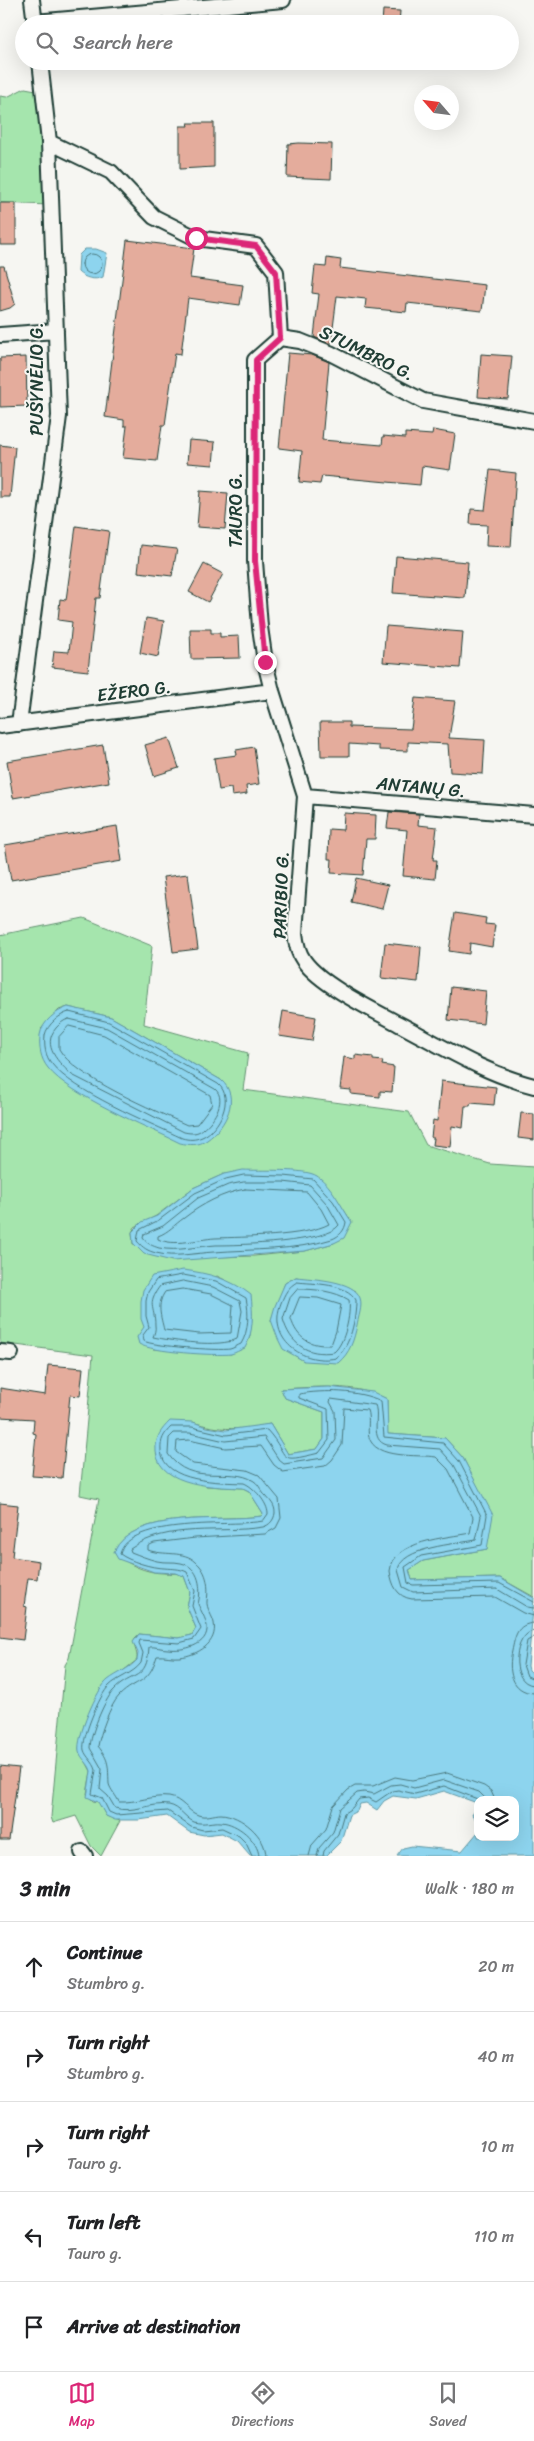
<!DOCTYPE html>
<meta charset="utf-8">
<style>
body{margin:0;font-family:Sriracha,sans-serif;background:#f6f6f6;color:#202124}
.controls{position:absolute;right:15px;bottom:15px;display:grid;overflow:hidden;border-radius:10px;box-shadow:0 5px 20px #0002}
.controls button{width:45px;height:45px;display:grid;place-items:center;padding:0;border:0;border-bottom:1px solid #e0e0e0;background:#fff;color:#202124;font:25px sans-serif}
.compass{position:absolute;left:414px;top:85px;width:45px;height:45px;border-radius:50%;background:#fff;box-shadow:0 5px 20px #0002;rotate:298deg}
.stop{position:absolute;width:15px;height:15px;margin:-11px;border:4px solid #db2777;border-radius:50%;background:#fff}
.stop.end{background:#db2777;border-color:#fff;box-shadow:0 1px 5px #0008}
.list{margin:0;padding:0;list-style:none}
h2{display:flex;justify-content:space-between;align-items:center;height:65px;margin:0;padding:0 20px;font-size:21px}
h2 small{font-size:16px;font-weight:400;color:#757577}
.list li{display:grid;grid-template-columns:32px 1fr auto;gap:15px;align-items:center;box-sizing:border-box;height:90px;padding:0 20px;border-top:1px solid #e0e0e0}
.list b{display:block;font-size:19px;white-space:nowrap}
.list p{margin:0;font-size:16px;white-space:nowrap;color:#757577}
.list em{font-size:16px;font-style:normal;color:#757577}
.icon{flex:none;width:28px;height:28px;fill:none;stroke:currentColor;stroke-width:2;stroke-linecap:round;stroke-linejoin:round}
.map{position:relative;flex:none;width:534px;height:1856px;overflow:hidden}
.search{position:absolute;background:#fff;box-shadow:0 5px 20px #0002;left:15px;right:15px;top:15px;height:55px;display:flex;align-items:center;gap:12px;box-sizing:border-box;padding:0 18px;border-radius:28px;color:#757577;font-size:19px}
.sheet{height:515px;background:#fff}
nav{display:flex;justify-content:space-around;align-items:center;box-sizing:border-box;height:70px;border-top:1px solid #e0e0e0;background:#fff;font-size:14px;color:#757577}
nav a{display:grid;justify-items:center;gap:2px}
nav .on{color:#db2777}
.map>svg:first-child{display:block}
.green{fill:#a5e5ad;stroke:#629170;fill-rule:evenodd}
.water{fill:#8dd4ee;stroke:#6198a4}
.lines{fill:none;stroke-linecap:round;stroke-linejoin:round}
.shore{stroke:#4b797e;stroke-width:1}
.building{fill:#e4ac9c;stroke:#1f3d34}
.street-casing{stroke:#1f3d34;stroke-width:18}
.street{stroke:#f6f6f2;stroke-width:14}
.route{stroke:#db2777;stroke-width:6}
.labels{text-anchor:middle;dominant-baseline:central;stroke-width:4;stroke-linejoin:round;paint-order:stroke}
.street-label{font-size:18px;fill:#1f3d34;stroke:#f6f6f2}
</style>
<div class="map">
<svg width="534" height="1856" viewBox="0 0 534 1856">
<rect width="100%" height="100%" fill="#f6f6f2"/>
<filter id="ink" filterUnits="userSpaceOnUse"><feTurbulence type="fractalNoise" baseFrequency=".02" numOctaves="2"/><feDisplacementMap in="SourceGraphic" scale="10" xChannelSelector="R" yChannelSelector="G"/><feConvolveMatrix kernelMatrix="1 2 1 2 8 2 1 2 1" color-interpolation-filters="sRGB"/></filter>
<g filter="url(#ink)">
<path class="green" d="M 25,88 L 36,90 L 44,100 L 49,205 L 0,203 L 0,96 L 7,97 Z
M 84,918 L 152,946 L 144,1024 L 248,1053 L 243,1090 L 409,1112 L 426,1145 L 490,1164 L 534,1167 L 534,1597 L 500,1578 L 412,1580 L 409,1570 L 423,1561 L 487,1549 L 476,1484 L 463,1458 L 445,1438 L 387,1434 L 387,1399 C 354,1383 316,1387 281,1389 L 285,1398 L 324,1412 L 324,1439 L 317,1449 L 288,1454 L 270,1424 C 243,1430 219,1431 193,1422 L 206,1486 L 243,1488 L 249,1491 L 263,1513 L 262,1516 C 223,1522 133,1509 114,1552 C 126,1564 146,1573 164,1573 C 172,1574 177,1572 184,1576 L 190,1592 L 187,1607 L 196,1628 L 192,1635 L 179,1638 L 139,1634 L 135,1638 C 132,1646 138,1651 137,1660 L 101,1688 L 84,1725 L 79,1749 L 91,1771 L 87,1794 L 93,1801 L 99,1802 L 106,1816 L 120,1821 L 101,1856 L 91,1846 L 76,1816 L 53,1823 L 51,1817 L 65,1665 L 69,1658 L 99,1499 L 80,1495 L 93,1355 L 0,1343 L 0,935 ZM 68,1007 L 111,1017 L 221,1080 L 41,1029 L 59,1010 ZM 284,1171 C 326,1174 330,1191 352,1222 L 334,1243 L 305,1251 L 254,1256 L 216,1257 L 133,1244 L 132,1232 L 135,1227 L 156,1216 L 193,1188 L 224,1174 ZM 217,1276 C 252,1293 256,1302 249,1340 L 231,1354 L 153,1349 L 144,1322 ZM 296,1277 L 343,1285 L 356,1291 L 304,1361 L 294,1355 L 271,1320 L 285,1283 Z"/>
<path class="water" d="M 85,249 L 96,249 L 107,253 L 103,277 C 95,281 84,278 78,272 L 79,255 Z
M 68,1007 L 111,1017 L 221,1080 C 241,1097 226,1127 207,1140 C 199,1146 189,1145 180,1143 C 146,1126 70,1096 48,1068 C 40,1058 39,1047 40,1035 C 42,1022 56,1011 68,1007 Z
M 243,1170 C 259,1171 305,1168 317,1176 C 333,1186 341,1207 352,1222 L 344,1238 L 334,1243 L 305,1251 L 172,1261 L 144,1254 L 133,1243 L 132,1232 L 142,1222 L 157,1216 L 193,1188 L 224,1174 Z
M 183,1270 C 208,1273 231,1279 251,1295 C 253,1313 254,1332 245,1348 C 240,1350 235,1353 231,1354 C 215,1356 151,1352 139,1344 L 137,1337 L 144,1327 L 141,1319 L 141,1301 L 143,1290 L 152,1276 Z
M 296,1277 C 312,1279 355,1280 360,1298 C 363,1306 358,1318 357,1325 C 354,1340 350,1353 338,1363 L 304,1361 L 283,1349 L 278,1339 L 271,1320 L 275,1306 L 285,1283 Z
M 329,1387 L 373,1392 L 387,1399 L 388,1434 L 445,1438 L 463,1458 L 493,1515 L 487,1549 L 423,1561 L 409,1570 L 412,1580 L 500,1578 L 534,1598 L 528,1666 L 529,1670 L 534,1675 L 534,1856 L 397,1856 L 403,1848 L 412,1846 L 462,1851 L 478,1832 L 478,1837 L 515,1837 L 515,1800 L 478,1800 L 478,1822 L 472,1815 L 477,1803 L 444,1791 L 416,1799 L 393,1796 L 384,1801 L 377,1810 L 366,1803 L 360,1804 L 357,1811 L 349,1815 L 341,1841 L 326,1856 L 250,1856 L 237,1841 L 222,1833 L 204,1835 L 189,1832 L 167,1816 L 139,1820 L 115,1820 L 106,1816 L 98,1802 L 87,1797 L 91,1771 C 89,1763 81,1759 79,1751 C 76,1738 97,1688 108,1680 C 117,1673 129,1669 137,1660 L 138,1653 L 133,1642 L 139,1634 L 179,1638 L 192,1635 L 196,1628 L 187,1607 L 190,1592 L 184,1576 L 175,1573 L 154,1572 L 118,1559 L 114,1552 C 133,1509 223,1522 262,1516 L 263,1513 L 249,1491 L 243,1488 C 218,1487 160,1487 156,1452 C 155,1437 161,1430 170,1421 L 193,1422 L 207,1427 L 226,1430 L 270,1424 L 288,1454 L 317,1449 L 324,1439 L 324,1412 L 285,1398 L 281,1389 Z"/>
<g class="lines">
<path class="shore" d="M82 264a10 10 0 1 1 20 0a10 10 0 1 1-20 0Z
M 69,1012 L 109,1022 L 218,1084 C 235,1098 219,1130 202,1137 C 195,1140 189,1140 182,1138 C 150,1123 72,1091 52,1064 C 45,1056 44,1046 45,1035 C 47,1025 60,1014 69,1012 Z
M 69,1019 L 107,1028 L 215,1089 C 228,1100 212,1124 200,1131 C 195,1134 189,1133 184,1132 L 72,1075 C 59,1063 41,1046 56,1028 C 60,1024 63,1020 69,1019 Z
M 69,1026 L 104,1035 L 210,1095 L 212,1104 L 197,1124 L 187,1125 C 156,1111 74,1077 59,1049 L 59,1037 Z
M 244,1175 L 284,1176 L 313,1179 L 333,1201 L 346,1222 C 345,1230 340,1236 332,1239 C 294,1251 253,1249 214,1252 C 195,1253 175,1258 156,1253 C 148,1251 143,1248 137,1241 L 139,1230 L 159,1220 L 195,1193 L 226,1179 Z
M 244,1182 L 283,1182 L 310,1185 L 327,1204 L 339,1225 C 327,1243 239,1245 216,1245 C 198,1246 178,1252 159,1248 C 153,1246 147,1244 143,1238 L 144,1234 L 163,1226 L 198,1198 L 228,1185 Z
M 245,1189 L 307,1192 L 321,1209 L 329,1224 C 305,1237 244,1237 215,1238 C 198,1239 174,1247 158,1239 L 158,1236 C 169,1232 175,1224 184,1218 C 202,1204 223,1193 245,1189 Z
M 183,1275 L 216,1281 L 246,1298 C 249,1312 249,1331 241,1344 C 238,1345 234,1348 230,1349 C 219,1351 151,1346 144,1341 L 143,1335 L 149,1327 L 146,1316 L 146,1301 L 148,1292 L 156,1280 Z
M 183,1281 L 213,1287 L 240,1301 L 242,1311 L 237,1339 C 219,1348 173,1341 153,1337 C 154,1334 156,1330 155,1325 C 155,1307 146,1304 160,1286 Z
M 297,1282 C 314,1284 347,1283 356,1300 C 356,1318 351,1346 336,1358 C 302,1365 267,1339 281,1303 C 285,1293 288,1287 297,1282 Z
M 183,1289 L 211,1294 L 233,1305 L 231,1333 L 199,1334 L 164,1330 C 161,1317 156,1304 165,1292 Z
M 298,1289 C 315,1289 335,1291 349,1300 C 351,1314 345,1343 334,1352 C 307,1356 290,1344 283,1319 L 290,1298 Z
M 300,1297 L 318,1298 L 341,1305 L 336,1331 L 331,1345 C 310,1346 297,1339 291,1319 Z
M 534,1623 C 516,1624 515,1637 512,1651 C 508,1669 510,1692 534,1693
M 534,1631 C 514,1632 508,1684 534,1685
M 534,1637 L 527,1641 L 523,1665 L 527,1676 L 534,1679
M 252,1856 L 246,1843 L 239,1836 L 222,1828 L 203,1830 L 191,1827 L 168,1811 L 116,1815 L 109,1812 L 102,1798 L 92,1794 L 96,1770 C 94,1762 86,1757 84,1750 C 81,1739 100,1694 109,1686 C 118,1677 133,1674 141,1663 L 143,1653 L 139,1643 L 140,1640 L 179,1643 L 194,1639 L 201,1629 L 192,1606 L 195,1591 L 187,1572 C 179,1568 173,1569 164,1568 C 152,1568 129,1561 120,1554 C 129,1516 233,1527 263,1521 L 268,1514 C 268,1503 254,1487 244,1483 C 221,1482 164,1483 161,1451 C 160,1440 164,1434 171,1427 L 192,1427 L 226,1435 L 267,1430 C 292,1458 274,1464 319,1453 L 329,1440 L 328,1409 L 299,1398 L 299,1394 C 324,1390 358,1390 381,1401 L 384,1437 L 443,1443 L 459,1461 L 487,1515 L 482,1545 L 421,1556 L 405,1567 L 408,1583 L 413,1585 L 499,1583 L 534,1602
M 259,1856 C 258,1840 237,1823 221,1822 C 212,1821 204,1825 194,1822 C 185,1818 180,1807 169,1805 C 151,1802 133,1814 115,1808 L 108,1796 L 100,1789 L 102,1769 L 90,1748 C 90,1735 104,1701 113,1691 C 132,1671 147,1682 149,1647 C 155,1646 162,1649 168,1649 C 183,1651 209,1646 207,1626 C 206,1619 201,1611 198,1604 C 202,1589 200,1567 181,1563 C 173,1561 165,1563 157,1561 C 148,1559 139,1555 131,1552 L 130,1549 C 168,1522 220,1534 263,1527 C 270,1525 274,1520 275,1513 C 275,1505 271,1502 266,1496 C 261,1492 260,1485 254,1481 C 230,1465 191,1488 168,1454 L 169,1438 L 174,1433 L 190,1433 L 225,1441 L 264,1437 L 279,1460 L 284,1464 L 323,1458 L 336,1440 L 335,1411 L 330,1402 L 331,1399 L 375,1405 C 380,1418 369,1440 387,1445 L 440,1449 L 454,1465 L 481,1516 L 476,1540 C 457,1544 401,1547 398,1570 L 403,1587 L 413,1592 L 497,1589 L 527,1607 L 534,1608
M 266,1856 C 266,1836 241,1815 221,1814 C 214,1814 206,1818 198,1815 C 187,1811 182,1799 169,1797 C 153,1795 136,1803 119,1802 C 117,1797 110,1789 109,1784 C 108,1766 110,1761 98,1746 C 100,1734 110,1705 119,1696 C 137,1678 148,1686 157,1656 C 164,1655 172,1658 180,1657 C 197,1655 218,1644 214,1623 C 213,1617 206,1608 207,1601 C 209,1588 208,1572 196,1562 C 184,1550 163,1556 148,1550 L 148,1546 L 154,1543 L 195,1538 L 265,1534 L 276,1528 L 281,1518 L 279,1499 L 259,1475 L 247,1470 L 193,1464 L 176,1452 L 177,1441 L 189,1440 L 225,1448 L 261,1446 L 274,1465 L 283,1472 L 325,1466 L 332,1460 L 342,1445 L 344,1408 L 367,1410 C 370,1419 367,1429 369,1437 C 375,1460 418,1454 436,1457 L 448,1469 L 473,1517 L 470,1533 C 447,1538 393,1540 390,1571 C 392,1585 397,1597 412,1599 L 495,1597 L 523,1613 L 534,1616
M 309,1856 L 312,1845 L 326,1829 L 333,1806 L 348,1790 L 355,1786 L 373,1786 L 395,1777 L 412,1780 L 447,1773 L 484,1786 L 491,1791 L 495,1800
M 317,1856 L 319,1848 L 333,1832 L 340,1808 L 357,1793 L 364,1792 L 374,1794 L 391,1785 L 400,1784 L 414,1788 L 444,1780 L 479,1792 L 487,1800
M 323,1856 L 324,1851 L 338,1834 L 344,1813 L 352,1808 L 359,1799 L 368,1798 L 376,1802 L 392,1791 L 398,1790 L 415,1794 L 444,1786 L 480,1800"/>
</g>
<path class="building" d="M 383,10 L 400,11 L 399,24 L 382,24 Z
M 188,123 L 214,123 L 214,167 L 180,169 L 180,126 L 189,126 Z
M 299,143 L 332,144 L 331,179 L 287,177 L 288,144 Z
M 0,203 L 16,203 L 16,245 L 0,245 Z
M 127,240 L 194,248 L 190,278 L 243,285 L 240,305 L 188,298 L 181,354 L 175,353 L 165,425 L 162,425 L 157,461 L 123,458 L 127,426 L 124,426 L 124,420 L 105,417 Z
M 327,258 L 341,260 L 340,268 L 485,285 L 482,311 L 407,303 L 406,312 L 365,308 L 366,299 L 337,296 L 331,344 L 314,337 L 319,294 L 312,293 L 315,266 L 326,267 Z
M 0,266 L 4,266 L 15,304 L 10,308 L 0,311 Z
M 288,353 L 312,355 L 329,362 L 322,440 L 382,445 L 383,436 L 405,438 L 405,433 L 432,435 L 433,430 L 455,434 L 450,470 L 422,466 L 420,485 L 322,476 L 320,484 L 299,482 L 302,451 L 279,448 Z
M 481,354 L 512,356 L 508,399 L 478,397 Z
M 26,357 L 27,406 L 0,407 L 0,358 Z
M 189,440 L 215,442 L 213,465 L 187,463 Z
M 0,445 L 15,447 L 10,497 L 0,497 Z
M 490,470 L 516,473 L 511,547 L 486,546 L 487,525 L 470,524 L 471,509 L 485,510 Z
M 200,491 L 228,493 L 225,529 L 197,527 Z
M 76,526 L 109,531 L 100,598 L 96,598 L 88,671 L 52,667 L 54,651 L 69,652 L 72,622 L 58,620 L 60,599 L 66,600 Z
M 141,545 L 177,549 L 172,576 L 138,572 Z
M 396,556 L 468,562 L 465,598 L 393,593 Z
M 204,564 L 223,574 L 208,602 L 189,592 Z
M 146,618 L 164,621 L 158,657 L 140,653 Z
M 386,626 L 463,632 L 460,668 L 383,662 Z
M 190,629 L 211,629 L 211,633 L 220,633 L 220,637 L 239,636 L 240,658 L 191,659 Z
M 415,698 L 455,701 L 449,738 L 485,740 L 483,774 L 450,772 L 448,744 L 408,742 L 408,751 L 379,750 L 379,746 L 349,744 L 349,756 L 321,756 L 320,722 L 349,722 L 349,727 L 411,729 Z
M 169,738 L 179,768 L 154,776 L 145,745 Z
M 103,745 L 109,782 L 13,798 L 7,761 Z
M 254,747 L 259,784 L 246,786 L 247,794 L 232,796 L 231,788 L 219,790 L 214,758 L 237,755 L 236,750 Z
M 389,812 L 419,814 L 418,825 L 437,827 L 433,860 L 437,860 L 435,879 L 403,876 L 407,830 L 387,828 Z
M 344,813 L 376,815 L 375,839 L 366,839 L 363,875 L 331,873 L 332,859 L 328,859 L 329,829 L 343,830 Z
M 117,826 L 122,861 L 11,880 L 5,845 Z
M 188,874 L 198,949 L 173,952 L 163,877 Z
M 356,878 L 388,885 L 382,909 L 351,902 Z
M 455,913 L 486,918 L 485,924 L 495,925 L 492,947 L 470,943 L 469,954 L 449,951 Z
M 385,943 L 421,947 L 418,982 L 381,978 Z
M 451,987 L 486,991 L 483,1024 L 448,1020 Z
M 283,1011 L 316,1017 L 312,1041 L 279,1036 Z
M 355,1055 L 373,1057 L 373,1060 L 383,1061 L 382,1065 L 394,1067 L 392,1092 L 380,1091 L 380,1097 L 351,1094 L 351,1090 L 340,1089 L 344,1057 L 355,1059 Z
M 441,1081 L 496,1087 L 494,1105 L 471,1103 L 470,1106 L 465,1106 L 463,1128 L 452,1126 L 450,1147 L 433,1145 L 434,1138 L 431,1138 L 433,1120 L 437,1121 Z
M 521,1113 L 534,1114 L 534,1140 L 518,1138 Z
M 48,1365 L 83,1368 L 80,1396 L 70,1395 L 62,1478 L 32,1476 L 36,1434 L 33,1433 L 34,1419 L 0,1417 L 0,1388 L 45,1395 Z
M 0,1503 L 18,1505 L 12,1557 L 39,1561 L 37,1579 L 28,1578 L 24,1606 L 27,1607 L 23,1640 L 0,1637 Z
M 0,1766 L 19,1768 L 9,1840 L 0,1840 Z"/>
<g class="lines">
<g class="street-casing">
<path id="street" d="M 32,0 L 35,24
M 35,22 L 283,0
M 49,142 L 111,172 L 154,217 L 196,238 L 256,246 L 276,272 L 280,338 L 300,341 L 330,353 L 423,401 L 534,421
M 0,335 L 56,331
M 280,338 L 255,360 L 255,561 L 260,627 L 265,662 L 272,691 L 305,796 L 295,933 C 296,943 298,953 304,961 C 321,985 373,1010 399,1024 C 443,1047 486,1074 534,1086
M 19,724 L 59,416 L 49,142 L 40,61
M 0,726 L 272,691
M 305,796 L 534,815
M 0,1352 L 11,1353
M 82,1852 L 85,1856"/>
</g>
<use href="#street" class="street"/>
</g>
</g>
<g class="lines" filter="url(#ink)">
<path class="route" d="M 196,238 L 256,246 L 276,272 L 280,338 L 256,360 L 255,561 L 265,662"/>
</g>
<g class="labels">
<g class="street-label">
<text transform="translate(367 353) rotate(26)">STUMBRO G.</text>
<text transform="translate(37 379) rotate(-90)">PUŠYNĖLIO G.</text>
<text transform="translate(236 510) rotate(-90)">TAURO G.</text>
<text transform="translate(134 691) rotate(-7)">EŽERO G.</text>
<text transform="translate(421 787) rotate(5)">ANTANŲ G.</text>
<text transform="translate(281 895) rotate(-88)">PARIBIO G.</text>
</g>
</g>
</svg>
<div class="controls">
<button><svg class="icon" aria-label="layers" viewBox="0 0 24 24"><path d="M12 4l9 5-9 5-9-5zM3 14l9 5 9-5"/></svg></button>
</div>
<svg class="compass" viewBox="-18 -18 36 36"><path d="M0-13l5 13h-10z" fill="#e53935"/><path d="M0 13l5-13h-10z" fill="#757577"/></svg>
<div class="stop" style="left:196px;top:238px"></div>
<div class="stop end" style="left:265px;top:662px"></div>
<div class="search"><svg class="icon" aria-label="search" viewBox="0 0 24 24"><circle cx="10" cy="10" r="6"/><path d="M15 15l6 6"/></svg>Search here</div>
</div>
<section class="sheet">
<h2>3 min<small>Walk · 180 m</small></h2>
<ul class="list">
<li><svg class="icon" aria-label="ahead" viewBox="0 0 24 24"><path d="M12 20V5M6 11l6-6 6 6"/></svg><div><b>Continue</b><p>Stumbro g.</p></div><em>20 m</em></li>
<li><svg class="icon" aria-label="right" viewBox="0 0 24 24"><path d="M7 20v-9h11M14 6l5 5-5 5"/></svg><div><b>Turn right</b><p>Stumbro g.</p></div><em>40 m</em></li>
<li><svg class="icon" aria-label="right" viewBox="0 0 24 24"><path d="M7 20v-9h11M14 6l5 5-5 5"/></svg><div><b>Turn right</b><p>Tauro g.</p></div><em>10 m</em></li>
<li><svg class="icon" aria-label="left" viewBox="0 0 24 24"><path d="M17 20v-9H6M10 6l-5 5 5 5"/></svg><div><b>Turn left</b><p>Tauro g.</p></div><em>110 m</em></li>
<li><svg class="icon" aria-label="arrive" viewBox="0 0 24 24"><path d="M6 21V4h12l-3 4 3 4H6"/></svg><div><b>Arrive at destination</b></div></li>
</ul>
</section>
<nav>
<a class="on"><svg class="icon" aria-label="map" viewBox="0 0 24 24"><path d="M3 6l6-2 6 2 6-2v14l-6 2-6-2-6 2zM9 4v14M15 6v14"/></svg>Map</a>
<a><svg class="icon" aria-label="directions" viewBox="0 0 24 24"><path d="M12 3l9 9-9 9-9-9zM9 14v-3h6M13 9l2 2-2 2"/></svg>Directions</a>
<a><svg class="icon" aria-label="saved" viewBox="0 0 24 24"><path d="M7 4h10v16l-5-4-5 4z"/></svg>Saved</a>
</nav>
